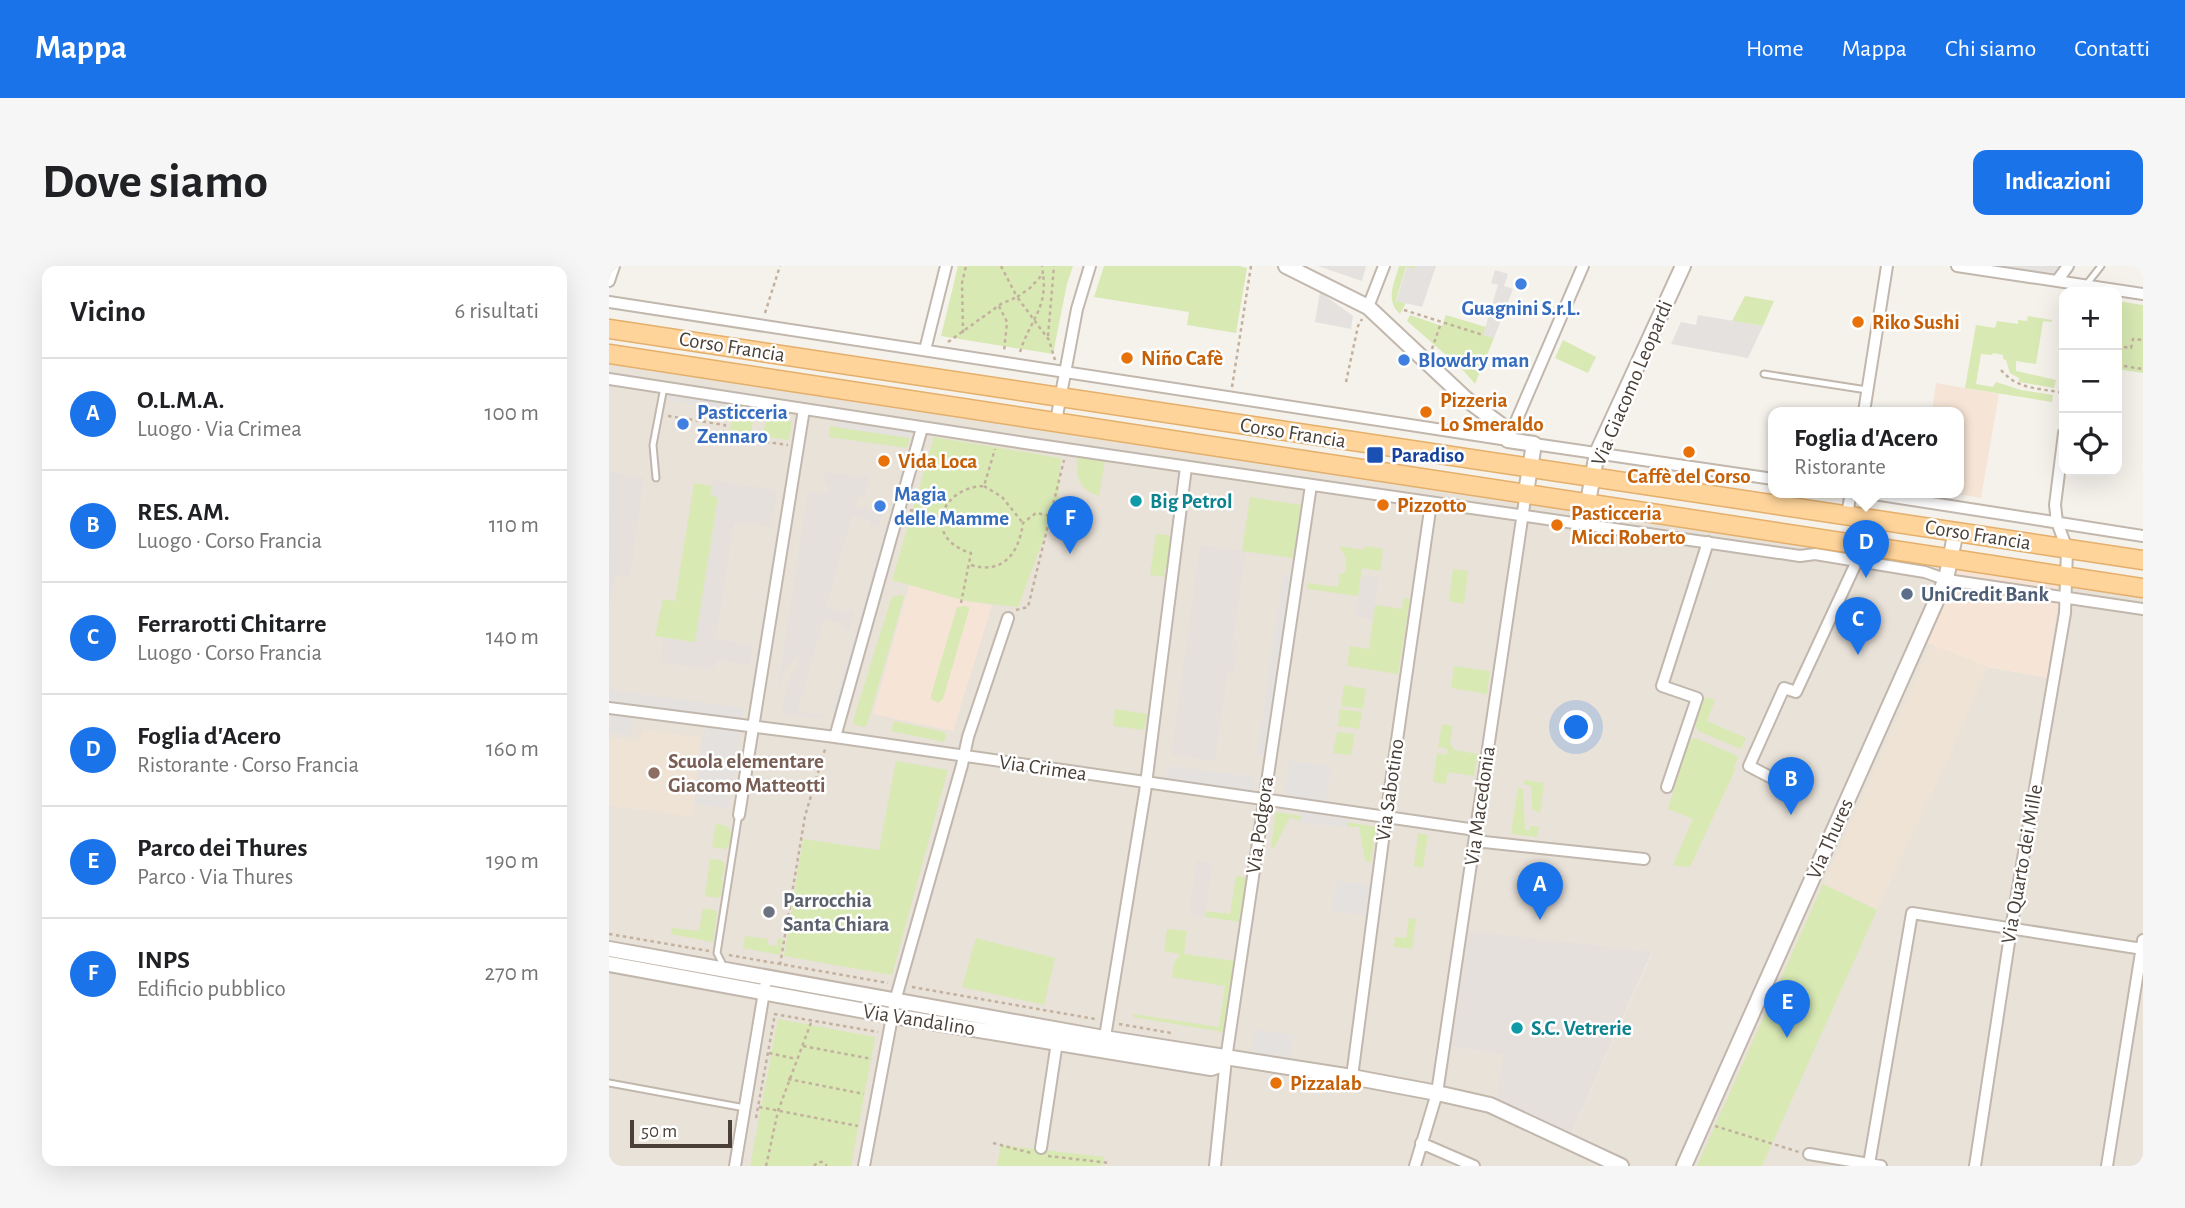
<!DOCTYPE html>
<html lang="it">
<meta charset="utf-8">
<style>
body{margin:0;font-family:"Alegreya Sans",sans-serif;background:#f6f6f6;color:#202124}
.controls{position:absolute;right:21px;top:21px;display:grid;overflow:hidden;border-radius:14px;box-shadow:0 7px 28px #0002}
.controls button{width:63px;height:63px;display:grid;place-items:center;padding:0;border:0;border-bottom:2px solid #e0e0e0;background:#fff;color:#202124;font:35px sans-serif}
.scale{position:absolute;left:21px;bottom:18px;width:102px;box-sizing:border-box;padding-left:7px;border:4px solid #4a4038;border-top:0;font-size:19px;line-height:24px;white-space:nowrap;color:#4a4038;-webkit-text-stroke:5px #fff;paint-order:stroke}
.you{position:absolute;left:968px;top:462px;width:24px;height:24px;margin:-18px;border:5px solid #fff;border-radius:50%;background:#1a73e8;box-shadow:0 0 0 10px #1a73e833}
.badge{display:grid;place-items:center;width:46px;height:46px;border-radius:50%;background:#1a73e8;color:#fff;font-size:23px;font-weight:700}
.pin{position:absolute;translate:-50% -58px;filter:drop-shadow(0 2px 4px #0008)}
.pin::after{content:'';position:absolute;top:37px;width:24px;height:21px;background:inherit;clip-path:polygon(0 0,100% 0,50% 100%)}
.popup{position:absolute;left:1159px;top:141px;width:196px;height:91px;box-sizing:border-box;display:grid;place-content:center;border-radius:14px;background:#fff;filter:drop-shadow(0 2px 5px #0005);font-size:23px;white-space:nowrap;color:#757577}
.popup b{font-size:26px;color:#202124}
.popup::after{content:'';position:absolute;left:50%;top:100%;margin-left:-14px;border:14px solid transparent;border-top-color:#fff}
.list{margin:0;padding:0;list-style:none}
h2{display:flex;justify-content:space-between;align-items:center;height:91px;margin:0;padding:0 28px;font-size:30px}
h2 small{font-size:23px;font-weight:400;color:#757577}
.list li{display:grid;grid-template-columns:46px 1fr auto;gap:21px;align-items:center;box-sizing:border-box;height:112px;padding:0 28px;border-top:2px solid #e0e0e0}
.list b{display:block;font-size:26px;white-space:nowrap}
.list p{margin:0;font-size:23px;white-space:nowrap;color:#757577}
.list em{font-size:23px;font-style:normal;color:#757577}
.icon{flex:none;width:38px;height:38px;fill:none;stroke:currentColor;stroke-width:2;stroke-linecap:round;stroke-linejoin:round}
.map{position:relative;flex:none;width:1534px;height:900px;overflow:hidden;border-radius:14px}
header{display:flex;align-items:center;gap:42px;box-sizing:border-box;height:98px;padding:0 35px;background:#1a73e8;color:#fff}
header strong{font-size:33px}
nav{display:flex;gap:38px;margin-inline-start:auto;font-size:24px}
.intro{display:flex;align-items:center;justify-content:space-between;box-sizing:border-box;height:168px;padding:0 42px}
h1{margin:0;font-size:49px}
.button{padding:18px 32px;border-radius:14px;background:#1a73e8;color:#fff;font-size:24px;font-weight:700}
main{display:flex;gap:42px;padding:0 42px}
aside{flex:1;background:#fff;border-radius:14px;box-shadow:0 7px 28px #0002}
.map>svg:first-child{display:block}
.residential{fill:#e9e2d9}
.commercial{fill:#f6e5d7}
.industrial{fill:#e5e0dc}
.education{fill:#eee3d5}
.green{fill:#d8e9b4}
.parking{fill:#e4e1df}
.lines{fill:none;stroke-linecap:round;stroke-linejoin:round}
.service-casing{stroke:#c1b7ad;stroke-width:9}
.minor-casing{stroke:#c1b7ad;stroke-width:14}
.tertiary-casing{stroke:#c1b7ad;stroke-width:18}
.primary-casing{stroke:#e4af6a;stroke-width:21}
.path{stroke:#c3b19e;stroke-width:2.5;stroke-dasharray:3.5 3.5;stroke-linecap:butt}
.service{stroke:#fff;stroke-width:5}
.minor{stroke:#fff;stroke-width:10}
.tertiary{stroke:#fff;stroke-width:14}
.primary{stroke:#fed49b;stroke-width:18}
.shop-dot{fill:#3f7fe0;stroke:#fff;stroke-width:2.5}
.food-dot{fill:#e8710a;stroke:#fff;stroke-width:2.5}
.transit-dot{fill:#1a4fb4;stroke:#fff;stroke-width:2.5}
.culture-dot{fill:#0f9aa8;stroke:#fff;stroke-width:2.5}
.service-dot{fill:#5c6f8a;stroke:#fff;stroke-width:2.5}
.education-dot{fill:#8d6e63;stroke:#fff;stroke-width:2.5}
.worship-dot{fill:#6b7280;stroke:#fff;stroke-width:2.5}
.labels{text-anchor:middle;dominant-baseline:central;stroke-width:5;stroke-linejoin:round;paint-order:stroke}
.shop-label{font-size:21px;font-weight:bold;fill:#366cbe;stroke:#fff;text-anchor:start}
.food-label{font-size:21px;font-weight:bold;fill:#c56008;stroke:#fff;text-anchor:start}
.street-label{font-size:21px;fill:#4a4038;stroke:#fff}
.transit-label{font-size:21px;font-weight:bold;fill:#164399;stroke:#fff;text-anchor:start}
.culture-label{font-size:21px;font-weight:bold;fill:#0d838f;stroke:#fff;text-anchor:start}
.service-label{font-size:21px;font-weight:bold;fill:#4e5e75;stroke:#fff;text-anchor:start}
.education-label{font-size:21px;font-weight:bold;fill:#785e54;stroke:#fff;text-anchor:start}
.worship-label{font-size:21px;font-weight:bold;fill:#5b616d;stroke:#fff;text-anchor:start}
</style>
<header>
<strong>Mappa</strong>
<nav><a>Home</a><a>Mappa</a><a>Chi siamo</a><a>Contatti</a></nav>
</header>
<div class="intro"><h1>Dove siamo</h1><a class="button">Indicazioni</a></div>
<main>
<aside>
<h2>Vicino<small>6 risultati</small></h2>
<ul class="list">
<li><span class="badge">A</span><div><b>O.L.M.A.</b><p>Luogo · Via Crimea</p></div><em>100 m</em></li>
<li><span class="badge">B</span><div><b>RES. AM.</b><p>Luogo · Corso Francia</p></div><em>110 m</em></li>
<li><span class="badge">C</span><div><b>Ferrarotti Chitarre</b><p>Luogo · Corso Francia</p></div><em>140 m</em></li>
<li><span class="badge">D</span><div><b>Foglia d'Acero</b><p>Ristorante · Corso Francia</p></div><em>160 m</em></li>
<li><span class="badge">E</span><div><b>Parco dei Thures</b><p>Parco · Via Thures</p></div><em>190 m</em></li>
<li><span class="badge">F</span><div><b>INPS</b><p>Edificio pubblico</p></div><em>270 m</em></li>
</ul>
</aside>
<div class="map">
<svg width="1534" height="900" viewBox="0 0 1534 900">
<rect width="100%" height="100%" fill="#f5f1eb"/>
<path class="residential" d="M 0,90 L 1339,293 L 1072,900 L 1016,900 L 960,873 L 1043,687 L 837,780 L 895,789 L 886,839 L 0,681 Z
M 1453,311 L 1534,324 L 1534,900 L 1077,900 L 1312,374 L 1379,401 L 1437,411 Z
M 0,685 L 879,842 L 1007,900 L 0,900 Z"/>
<path class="commercial" d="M 1327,117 L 1390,128 L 1372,232 L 1336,226 L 1350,226 L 1350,146 L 1323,146 Z
M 1344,294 L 1453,311 L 1438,412 L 1379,401 L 1312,374 Z
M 300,319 L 357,335 L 383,339 L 344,465 L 264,448 Z"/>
<path class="industrial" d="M 1,206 L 35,212 L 21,311 L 6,309 L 0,342 Z
M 214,206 L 261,211 L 255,231 L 250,230 L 247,240 L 274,247 L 270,261 L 261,259 L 261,255 L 243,250 L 217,340 L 236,346 L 237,343 L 246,345 L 240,364 L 233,362 L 234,358 L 215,353 L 189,444 L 205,449 L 207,446 L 215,448 L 214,453 L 172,448 L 181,409 L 189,401 L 190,390 L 178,400 L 173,410 L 167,434 L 199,224 L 210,228 L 221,225 L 215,214 Z
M 104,214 L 168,224 L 162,261 L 125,256 L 107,373 L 144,379 L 141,399 L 107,394 L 105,404 L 51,396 L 54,372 L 86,376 L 108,231 L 101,230 Z
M 591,279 L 637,285 L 624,374 L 629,375 L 625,405 L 619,404 L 606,495 L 562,489 Z
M 752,309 L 770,311 L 764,353 L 746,350 Z
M 588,594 L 604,597 L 596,651 L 580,648 Z
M 855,664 L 1043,686 L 960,873 L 886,839 L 894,789 L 837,780 Z"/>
<path class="education" d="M 1322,378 L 1379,401 L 1340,492 L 1268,644 L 1214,618 Z
M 34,463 L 93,472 L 84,551 L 0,540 L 0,471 L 32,475 Z"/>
<path class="green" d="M 349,0 L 464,0 L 458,18 L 444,88 L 332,70 Z
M 495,0 L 630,0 L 638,2 L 627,67 L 578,59 L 580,46 L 485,31 Z
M 790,0 L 806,0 L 807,3 L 797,1 L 787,34 L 797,37 L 791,48 C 776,34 785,18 790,0 Z
M 1136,30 L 1165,35 L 1154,60 L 1123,55 Z
M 1508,35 L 1534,39 L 1534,107 L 1508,103 Z
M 801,49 L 833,60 L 837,49 L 877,61 L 875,69 L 885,72 L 866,118 L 853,103 L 798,55 Z
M 1419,50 L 1443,54 L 1443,56 L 1434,55 L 1427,98 L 1407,95 L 1407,105 L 1447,114 L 1445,122 L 1410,116 L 1410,112 L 1401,107 L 1397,94 L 1394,93 L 1394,89 L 1384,87 L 1383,89 L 1372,88 L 1367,118 L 1384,121 L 1387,116 L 1412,124 L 1444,129 L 1443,136 L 1356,122 L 1367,59 L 1386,62 L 1388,55 L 1409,58 L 1409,54 L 1418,55 Z
M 954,74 L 987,91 L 979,107 L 946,92 Z
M 124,146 L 145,149 L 142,168 L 121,164 Z
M 157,151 L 183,155 L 180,174 L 154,170 Z
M 221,160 L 301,172 L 298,182 L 220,171 Z
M 325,171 L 452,192 L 449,235 L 409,341 L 357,335 L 283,314 Z
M 469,191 L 496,195 L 490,230 C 471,225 465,210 469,191 Z
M 85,217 L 103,220 L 102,230 L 109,231 L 86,376 L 46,370 L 54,333 L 66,335 Z
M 641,231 L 692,239 L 684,292 L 633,285 Z
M 547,268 L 565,270 L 560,303 L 556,302 L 555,308 L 558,311 L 541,309 Z
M 730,280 L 755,284 L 756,280 L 774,283 L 771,305 L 753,302 L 749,330 L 698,323 L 699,317 L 729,321 L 731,308 L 737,306 L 737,292 Z
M 844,303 L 859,305 L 855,338 L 840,335 Z
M 293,329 L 295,331 L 258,459 L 255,461 L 246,459 L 244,455 L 282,333 L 285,330 Z
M 795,332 L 801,333 L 789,408 L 738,400 L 741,380 L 760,383 L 766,339 L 793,343 Z
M 355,340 L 360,341 L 360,344 L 334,433 L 329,437 L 322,433 L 322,429 L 348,341 Z
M 845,400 L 881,405 L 878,428 L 842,422 Z
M 735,419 L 757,423 L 754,443 L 732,440 Z
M 1096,431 L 1106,434 L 1098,455 L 1137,472 L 1132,483 L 1089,465 L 1086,459 Z
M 506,443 L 538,448 L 535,464 L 504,460 Z
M 731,443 L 753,446 L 750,463 L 729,460 Z
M 285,455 L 335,466 L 337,469 L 335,476 L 282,465 Z
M 833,458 L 844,460 L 841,477 L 845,484 L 869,488 L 865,510 L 839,506 L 837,518 L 824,516 L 828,487 L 838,489 L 839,483 L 829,481 Z
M 728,466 L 746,468 L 742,489 L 724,487 Z
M 1086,472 L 1129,490 L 1125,502 L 1126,504 L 1081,601 L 1064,599 L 1084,553 L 1059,543 L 1080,475 Z
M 287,495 L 339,504 L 283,709 L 175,690 L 194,573 L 270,584 Z
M 915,514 L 935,517 L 931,547 L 923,543 L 922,520 L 915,518 Z
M 909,522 L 914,523 L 916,564 L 921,565 L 921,560 L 930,561 L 928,571 L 902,568 Z
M 667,546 L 692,550 L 691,555 L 681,551 L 665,582 L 662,581 Z
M 737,556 L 767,561 L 762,596 L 756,595 L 750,561 L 738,561 Z
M 107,558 L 118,560 L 122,567 L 121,579 L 116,583 L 103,581 Z
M 809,567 L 819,569 L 814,602 L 805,600 Z
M 101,593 L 112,594 L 116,598 L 115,607 L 112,611 L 114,616 L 112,629 L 108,632 L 96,630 Z
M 627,610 L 638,612 L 631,656 L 596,651 L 597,645 L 621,648 Z
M 1214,618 L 1268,644 L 1153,900 L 1088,900 Z
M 94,642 L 106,644 L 108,647 L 104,676 L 62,668 L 63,662 L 90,665 Z
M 800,652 L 807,653 L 803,683 L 785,681 L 786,671 L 797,672 Z
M 558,663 L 578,665 L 575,688 L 625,695 L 614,766 L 524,751 L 524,748 L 610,761 L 616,720 L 563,711 L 565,697 L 571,688 L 555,685 Z
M 136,670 L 159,673 L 159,679 L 168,680 L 169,672 L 174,673 L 171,689 L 134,682 Z
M 367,672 L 446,692 L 435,739 L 353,721 Z
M 169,753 L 266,771 L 242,900 L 141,900 Z
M 392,879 L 495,891 L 493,900 L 388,900 Z"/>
<path class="parking" d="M 709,0 L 757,0 L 753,15 Z
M 798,0 L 806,3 L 806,0 L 827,0 L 813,41 L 787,35 Z
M 1358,0 L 1456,0 L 1447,13 Z
M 886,4 L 899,8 L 895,20 L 904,23 L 885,72 L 874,69 L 889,19 L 882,17 Z
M 711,26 L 744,50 L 742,63 L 706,56 Z
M 1089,49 L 1154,60 L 1139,92 L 1062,78 L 1072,56 L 1087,59 Z
M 52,120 L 175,140 L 183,155 L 55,133 Z
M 223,147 L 300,160 L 301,172 L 227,161 Z
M 305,194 L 233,448 L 223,446 L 295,197 Z
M 170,249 L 177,257 L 149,437 L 141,430 Z
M 689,304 L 663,484 L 648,490 L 674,310 Z
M 0,424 L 135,442 L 119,542 L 85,538 L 95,454 L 25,446 L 22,469 L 0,466 Z
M 680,495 L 722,500 L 716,542 L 737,545 L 738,561 L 699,558 L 691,555 L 694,539 L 675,536 Z
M 558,500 L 645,511 L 643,532 L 556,519 Z
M 727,615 L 768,620 L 764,650 L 723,645 Z
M 646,763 L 684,769 L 679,802 L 641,796 Z"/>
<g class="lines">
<g class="service-casing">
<path id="service" d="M 1477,19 L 1492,0
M 1155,108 L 1258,124
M 47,212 L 44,179 L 55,121
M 115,701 L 108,687 L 129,553
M 0,817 L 136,842"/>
</g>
<g class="minor-casing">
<path id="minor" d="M 1348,0 L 1534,28
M 0,15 L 5,0
M 1448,15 L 1459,0
M 0,36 L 899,174 L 974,0
M 759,41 L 775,0
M 316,84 L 337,0
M 0,113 L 416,177 L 1191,290 L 1206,288 L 1316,306 L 1338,314 L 1534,343
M 1255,146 L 1278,0
M 447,155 L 468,43 L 481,0
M 925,178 L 1164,213
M 1252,226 L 1534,270
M 1238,249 L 1242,226
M 0,442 L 226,471 L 867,564
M 226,471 L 313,162
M 1165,513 L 1140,500 L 1175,422 L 1187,426 L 1248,295
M 1058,521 L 1088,432 L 1053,420 L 1099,276
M 130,549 L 195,143
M 866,575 L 1035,593
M 495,777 L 536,526 L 577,201
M 743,811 L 777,551 L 822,237
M 812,877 L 865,900
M 432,882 L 448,776
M 1200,888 L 1272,900
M 1260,898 L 1303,647 L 1534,683
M 126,900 L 156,720
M 255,900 L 286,735 L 353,499 L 359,471 L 399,352
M 606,900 L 617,793 L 702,219
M 806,900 L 828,827 L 917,226
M 1366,900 L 1402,663 L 1456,347 L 1458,283 L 1448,256 L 1446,239 L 1455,167
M 1498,900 L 1534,674"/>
</g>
<g class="tertiary-casing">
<path id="tertiary" d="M 677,0 L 759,41 L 857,133 L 892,159 L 899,174 L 925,178 L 917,226
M 979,236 L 988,187 L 1074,0
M 0,683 L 495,772 L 743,811 L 828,827 L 881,839 L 1012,900
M 0,698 L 284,750 L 602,802 L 611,799 L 617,793
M 1075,900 L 1337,313 L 1347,265"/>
</g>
<g class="primary-casing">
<path id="primary" d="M 0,63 L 1534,294
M 0,88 L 1534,322"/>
</g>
<path class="path" d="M 392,0 L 408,31 L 421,22 L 434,8 L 433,0
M 390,40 L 398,56 L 395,86
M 795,44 L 874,69
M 156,47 L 171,0
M 354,67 L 353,17 L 357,0
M 439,70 L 445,0
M 339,76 L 392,38 L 408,31 L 440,74 L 446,94
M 1508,80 L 1522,82 L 1524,73 L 1534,74
M 823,83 L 832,57
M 411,86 C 420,56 439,42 434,8
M 1508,99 L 1534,103
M 1392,104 C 1409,124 1430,122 1455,127
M 737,116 L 749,60 L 753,53
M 623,121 L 642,0
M 59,150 L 116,159 L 114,170 L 179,179
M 375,220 L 393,231 L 414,257
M 301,244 L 334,252
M 362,299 C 395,309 410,286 414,257 L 427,247 L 442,250
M 352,337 L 362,287 C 314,273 329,222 375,220 L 386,183
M 407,344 L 419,341 L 455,194
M 92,520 L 123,523
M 0,668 L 100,685
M 120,689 L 279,717
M 171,699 L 196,550 L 217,480
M 303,721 L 486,753
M 165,748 L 269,766
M 510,758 L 562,767
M 194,780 L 263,793
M 160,787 L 187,793
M 179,813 L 255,828
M 150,841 L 249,860
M 147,852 L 166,748
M 1106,860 L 1190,886
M 384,877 L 422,887
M 439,890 L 501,897
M 157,900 L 169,845 L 203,754
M 205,900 L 209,896 L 214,896 L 218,900"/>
<use href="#service" class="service"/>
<use href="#minor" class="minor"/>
<use href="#tertiary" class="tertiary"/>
<use href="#primary" class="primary"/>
</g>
<g class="shop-dot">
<circle cx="912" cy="18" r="7"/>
<circle cx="795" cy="94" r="7"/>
<circle cx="74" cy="158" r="7"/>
<circle cx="271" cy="240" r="7"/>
</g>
<g class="food-dot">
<circle cx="1249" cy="56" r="7"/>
<circle cx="518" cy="92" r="7"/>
<circle cx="817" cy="146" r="7"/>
<circle cx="1080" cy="186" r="7"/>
<circle cx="275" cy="195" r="7"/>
<circle cx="774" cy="239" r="7"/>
<circle cx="948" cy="259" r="7"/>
<circle cx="667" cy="817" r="7"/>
</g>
<rect class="transit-dot" x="757" y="180" width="18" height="18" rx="3.5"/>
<g class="culture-dot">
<circle cx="527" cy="235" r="7"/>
<circle cx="908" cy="762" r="7"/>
</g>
<circle class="service-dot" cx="1298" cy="328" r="7"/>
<circle class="education-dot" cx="45" cy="507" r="7"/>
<circle class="worship-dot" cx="160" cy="646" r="7"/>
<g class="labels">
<g class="shop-label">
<text x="912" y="42" text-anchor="middle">Guagnini S.r.L.</text>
<text x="809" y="94">Blowdry man</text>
<text x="88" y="146">Pasticceria<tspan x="88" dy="24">Zennaro</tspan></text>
<text x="285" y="228">Magia<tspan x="285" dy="24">delle Mamme</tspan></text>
</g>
<g class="food-label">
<text x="1263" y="56">Riko Sushi</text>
<text x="532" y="92">Niño Cafè</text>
<text x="831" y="134">Pizzeria<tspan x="831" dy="24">Lo Smeraldo</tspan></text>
<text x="289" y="195">Vida Loca</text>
<text x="1080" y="210" text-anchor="middle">Caffè del Corso</text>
<text x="788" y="239">Pizzotto</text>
<text x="962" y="247">Pasticceria<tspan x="962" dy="24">Micci Roberto</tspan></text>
<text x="681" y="817">Pizzalab</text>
</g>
<g class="street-label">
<text transform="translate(123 81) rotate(9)">Corso Francia</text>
<text transform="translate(1023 117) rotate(-67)">Via Giacomo Leopardi</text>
<text transform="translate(684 167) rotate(9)">Corso Francia</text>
<text transform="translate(1369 269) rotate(9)">Corso Francia</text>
<text transform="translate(434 502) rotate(8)">Via Crimea</text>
<text transform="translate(781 524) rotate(-82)">Via Sabotino</text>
<text transform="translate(871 540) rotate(-82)">Via Macedonia</text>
<text transform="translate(651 559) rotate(-82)">Via Podgora</text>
<text transform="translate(1221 573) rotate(-66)">Via Thures</text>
<text transform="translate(1413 598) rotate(-80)">Via Quarto dei Mille</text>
<text transform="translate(310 754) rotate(9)">Via Vandalino</text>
</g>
<g class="transit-label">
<text x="782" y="189">Paradiso</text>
</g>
<g class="culture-label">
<text x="541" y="235">Big Petrol</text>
<text x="922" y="762">S.C. Vetrerie</text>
</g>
<g class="service-label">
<text x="1312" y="328">UniCredit Bank</text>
</g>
<g class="education-label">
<text x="59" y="495">Scuola elementare<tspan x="59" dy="24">Giacomo Matteotti</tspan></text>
</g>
<g class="worship-label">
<text x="174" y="634">Parrocchia<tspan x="174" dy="24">Santa Chiara</tspan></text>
</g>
</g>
</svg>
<div class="controls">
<button>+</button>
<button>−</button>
<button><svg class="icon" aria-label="locate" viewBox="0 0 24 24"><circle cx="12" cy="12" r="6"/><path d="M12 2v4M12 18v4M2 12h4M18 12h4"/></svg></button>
</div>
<div class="scale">50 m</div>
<div class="you"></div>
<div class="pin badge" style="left:931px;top:654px">A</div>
<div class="pin badge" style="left:1182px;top:549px">B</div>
<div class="pin badge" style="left:1249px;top:389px">C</div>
<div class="pin badge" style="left:1257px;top:312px">D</div>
<div class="popup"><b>Foglia d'Acero</b>Ristorante</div>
<div class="pin badge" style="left:1178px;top:772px">E</div>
<div class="pin badge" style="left:461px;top:288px">F</div>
</div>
</main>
